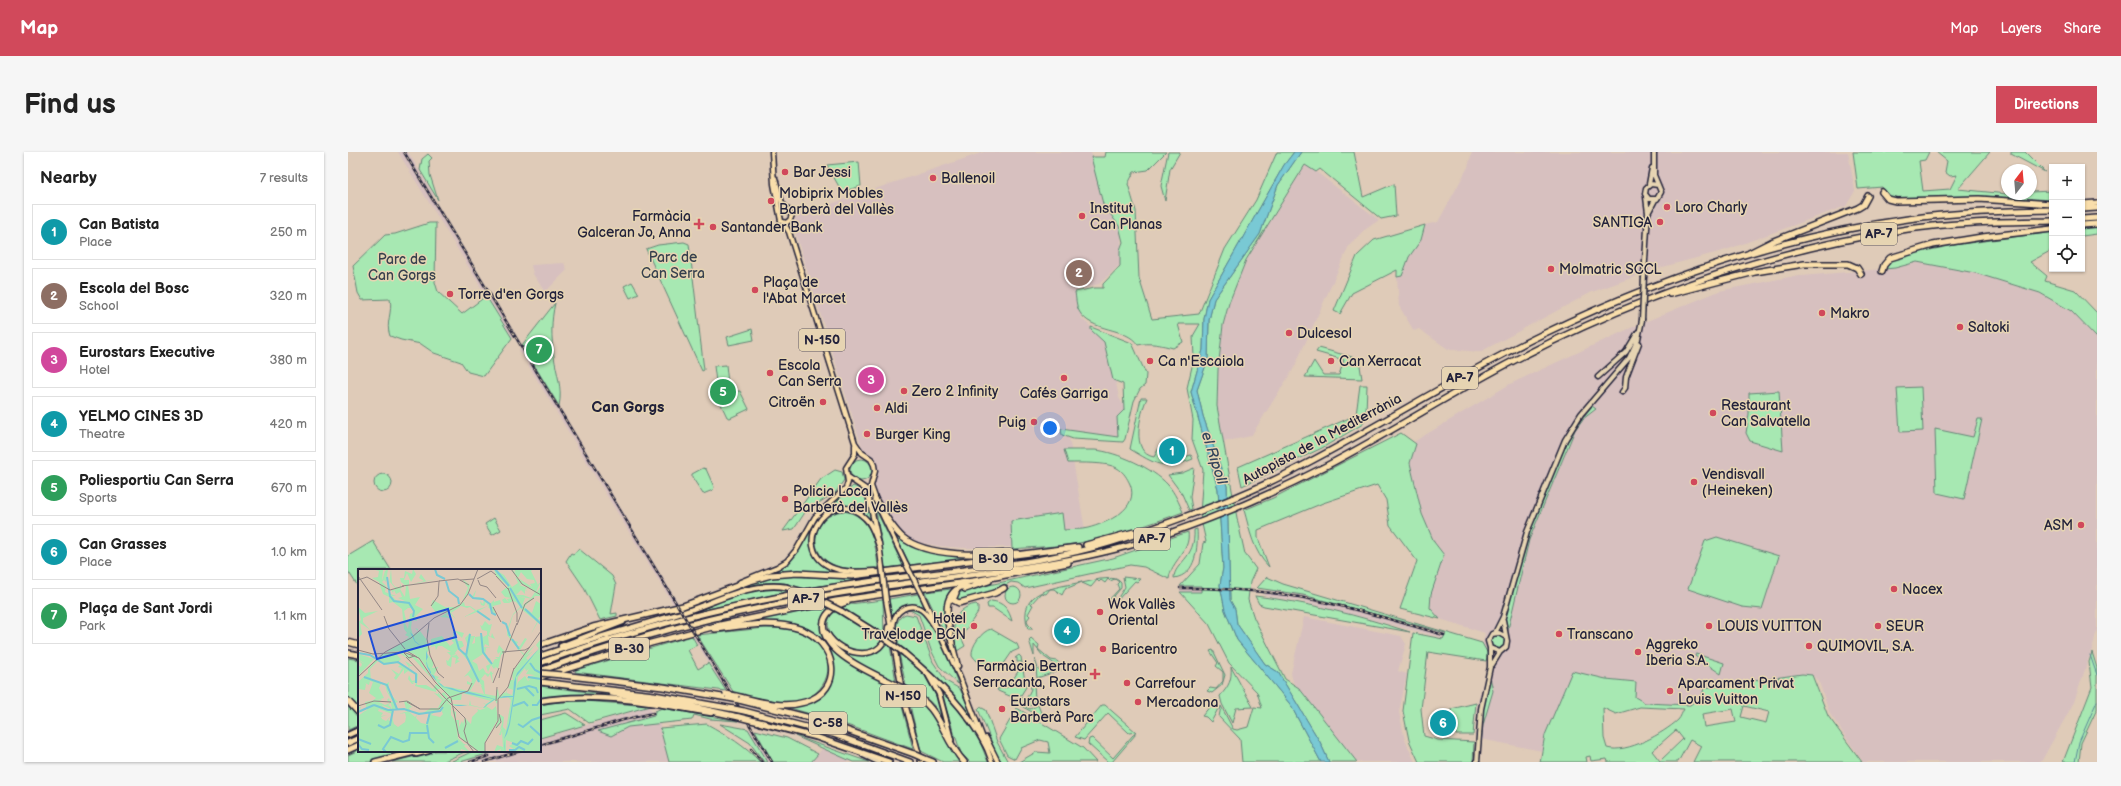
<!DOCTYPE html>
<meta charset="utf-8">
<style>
body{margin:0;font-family:"Balsamiq Sans",sans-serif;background:#f6f6f6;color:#222}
.controls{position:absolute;right:12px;top:12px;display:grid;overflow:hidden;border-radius:0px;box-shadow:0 1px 3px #0004}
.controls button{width:36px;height:36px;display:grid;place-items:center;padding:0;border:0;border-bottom:1px solid #e0e0e0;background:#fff;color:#222;font:20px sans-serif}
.compass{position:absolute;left:1653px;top:12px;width:36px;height:36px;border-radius:50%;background:#fff;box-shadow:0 1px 3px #0004;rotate:16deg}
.you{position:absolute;left:702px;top:276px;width:14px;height:14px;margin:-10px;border:3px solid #fff;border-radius:50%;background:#1a73e8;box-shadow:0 0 0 6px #1a73e833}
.badge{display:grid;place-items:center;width:26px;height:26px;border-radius:50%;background:#d1495b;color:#fff;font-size:13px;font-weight:700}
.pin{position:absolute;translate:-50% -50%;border:2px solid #fff;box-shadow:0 1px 4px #0006}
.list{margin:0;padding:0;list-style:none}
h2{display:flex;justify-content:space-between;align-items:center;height:52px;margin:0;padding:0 16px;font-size:17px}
h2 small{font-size:13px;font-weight:400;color:#767676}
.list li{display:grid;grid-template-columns:26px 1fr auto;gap:12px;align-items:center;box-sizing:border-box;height:56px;margin:0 8px 8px;padding:0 8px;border:1px solid #e0e0e0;border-radius:0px}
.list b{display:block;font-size:15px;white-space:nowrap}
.list p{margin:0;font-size:13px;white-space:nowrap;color:#767676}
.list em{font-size:13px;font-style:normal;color:#767676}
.icon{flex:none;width:22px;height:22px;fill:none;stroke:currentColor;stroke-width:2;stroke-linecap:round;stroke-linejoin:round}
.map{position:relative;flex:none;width:1749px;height:610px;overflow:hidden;border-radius:0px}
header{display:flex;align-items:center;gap:24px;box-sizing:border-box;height:56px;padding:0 20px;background:#d1495b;color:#fff}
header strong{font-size:19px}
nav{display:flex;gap:22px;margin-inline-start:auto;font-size:14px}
.intro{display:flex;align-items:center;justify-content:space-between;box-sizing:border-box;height:96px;padding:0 24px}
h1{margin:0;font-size:28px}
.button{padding:10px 18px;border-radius:0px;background:#d1495b;color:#fff;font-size:14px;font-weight:700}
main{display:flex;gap:24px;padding:0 24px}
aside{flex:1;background:#fff;border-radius:0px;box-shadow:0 1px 3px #0004}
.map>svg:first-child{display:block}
.built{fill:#d7c0bf}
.green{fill:#a7e8b2;stroke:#648576;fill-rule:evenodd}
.water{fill:#79c9d4;stroke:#568697}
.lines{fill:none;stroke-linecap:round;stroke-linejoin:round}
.stream{stroke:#568697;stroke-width:1}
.secondary-casing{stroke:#22223b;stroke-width:7}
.primary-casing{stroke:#22223b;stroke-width:7}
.trunk-casing{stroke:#22223b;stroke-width:8}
.motorway-casing{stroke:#22223b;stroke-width:8}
.secondary{stroke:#e6d4b2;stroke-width:4}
.primary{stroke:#f9deab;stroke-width:4}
.trunk{stroke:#f9deab;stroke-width:4.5}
.motorway{stroke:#f9deab;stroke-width:5}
.rail-casing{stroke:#22223b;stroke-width:2.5}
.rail{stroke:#e6d4b2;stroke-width:1;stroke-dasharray:3;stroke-linecap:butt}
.secondary-bridge-casing{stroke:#22223b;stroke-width:7;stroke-linecap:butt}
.primary-bridge-casing{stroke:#22223b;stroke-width:7;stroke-linecap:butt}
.trunk-bridge-casing{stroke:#22223b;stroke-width:8;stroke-linecap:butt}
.motorway-bridge-casing{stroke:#22223b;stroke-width:8;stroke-linecap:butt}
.secondary-bridge{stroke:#e6d4b2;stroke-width:4}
.primary-bridge{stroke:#f9deab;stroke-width:4}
.trunk-bridge{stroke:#f9deab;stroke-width:4.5}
.motorway-bridge{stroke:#f9deab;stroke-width:5}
.poi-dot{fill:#d1495b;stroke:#e6d4b2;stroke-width:1.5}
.labels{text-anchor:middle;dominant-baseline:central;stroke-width:3;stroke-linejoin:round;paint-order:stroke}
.shield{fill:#e6d4b2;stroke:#5d575f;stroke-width:1}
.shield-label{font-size:13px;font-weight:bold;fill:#22223b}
.poi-label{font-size:14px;fill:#22223b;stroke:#e6d4b2;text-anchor:start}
.park-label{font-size:14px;fill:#36404d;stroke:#e6d4b2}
.street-label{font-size:14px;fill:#22223b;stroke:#e6d4b2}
.neighbourhood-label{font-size:15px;font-weight:bold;fill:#22223b;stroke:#e6d4b2}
.water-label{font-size:15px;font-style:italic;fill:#33435a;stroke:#e6d4b2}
.inset-river{fill:none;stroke:#79c9d4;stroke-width:2}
.inset-road{fill:none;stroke:#938786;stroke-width:1}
.view{fill:#1d4ed8;fill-opacity:0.15;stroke:#1d4ed8;stroke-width:2}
.inset-edge{fill:none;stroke:#22223b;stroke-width:2}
</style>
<header>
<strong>Map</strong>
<nav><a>Map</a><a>Layers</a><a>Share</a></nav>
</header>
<div class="intro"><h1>Find us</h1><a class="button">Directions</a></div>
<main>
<aside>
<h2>Nearby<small>7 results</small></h2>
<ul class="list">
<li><span class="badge" style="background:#0f9aa8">1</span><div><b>Can Batista</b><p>Place</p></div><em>250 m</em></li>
<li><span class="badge" style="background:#8d6e63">2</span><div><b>Escola del Bosc</b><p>School</p></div><em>320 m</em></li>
<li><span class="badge" style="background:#d1479c">3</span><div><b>Eurostars Executive</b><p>Hotel</p></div><em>380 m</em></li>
<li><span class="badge" style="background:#0f9aa8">4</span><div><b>YELMO CINES 3D</b><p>Theatre</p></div><em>420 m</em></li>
<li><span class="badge" style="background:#2e9e5b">5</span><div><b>Poliesportiu Can Serra</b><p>Sports</p></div><em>670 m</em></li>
<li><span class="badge" style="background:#0f9aa8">6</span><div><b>Can Grasses</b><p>Place</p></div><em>1.0 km</em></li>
<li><span class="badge" style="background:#2e9e5b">7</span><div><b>Plaça de Sant Jordi</b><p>Park</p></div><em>1.1 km</em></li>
</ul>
</aside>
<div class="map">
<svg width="1749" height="610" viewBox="0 0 1749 610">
<rect width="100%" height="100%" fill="#dfcbb8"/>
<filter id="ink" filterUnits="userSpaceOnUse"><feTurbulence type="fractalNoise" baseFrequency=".025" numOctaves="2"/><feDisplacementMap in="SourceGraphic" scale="8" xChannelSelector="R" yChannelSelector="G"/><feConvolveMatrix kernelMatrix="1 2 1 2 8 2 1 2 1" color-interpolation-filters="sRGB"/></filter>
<g filter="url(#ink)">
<path class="built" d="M 50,0 L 60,0 L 86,43 L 84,44 L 167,182 L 164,186 Z
M 636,0 L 743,0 L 755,50 L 773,74 L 773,112 L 751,132 L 728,139 L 734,167 L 760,189 L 771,246 L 778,257 L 775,286 L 720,279 L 738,384 L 661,395 L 617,396 L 590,394 L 568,390 L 554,381 L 541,366 L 528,340 L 446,77 L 446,68 L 450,63 Z
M 1124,0 L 1500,0 L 1507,39 L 1498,54 L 1378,98 L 1311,116 L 1244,140 L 1132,200 L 1100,197 L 1071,177 L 1066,179 L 1051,154 L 1049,125 L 1054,123 L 1061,105 L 1073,88 L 1077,73 L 1090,70 L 1120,15 Z
M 958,12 L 1031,68 L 1015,79 L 1001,94 L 946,216 L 903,284 L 875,290 L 869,254 L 870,218 L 875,173 L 881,151 L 898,108 Z
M 1569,110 L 1627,121 L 1692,141 L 1723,159 L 1749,186 L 1749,477 L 1745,494 L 1726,550 L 1693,610 L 1515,610 L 1482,562 L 1471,530 L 1464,523 L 1454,522 L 1356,536 L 1354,544 L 1342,553 L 1297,551 L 1287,545 L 1288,530 L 1258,527 L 1197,583 L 1194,599 L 1127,586 L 1129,553 L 1141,510 L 1140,500 L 1134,494 L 1137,481 L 1092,467 L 1082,456 L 1083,442 L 1096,403 L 1086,390 L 1074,362 L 1062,311 L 1067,289 L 1162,232 L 1287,174 L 1371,139 L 1441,125 L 1547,116 Z
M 216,111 L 219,118 L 197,140 L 185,122 L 183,113 Z
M 174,193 L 353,489 L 385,541 L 378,539 L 253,334 L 171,198 Z
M 832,434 L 853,434 L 853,440 L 832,440 Z
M 915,438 L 952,443 L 1097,481 L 1095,486 L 951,449 L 916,444 Z
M 956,465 L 1053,484 L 1058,492 L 1050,519 L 1059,522 L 1051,560 L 1057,588 L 1067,610 L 1009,610 L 945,530 L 943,521 Z
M 300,555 L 311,569 L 321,610 L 115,610 L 151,599 L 192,599 L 192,587 Z
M 400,577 L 407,578 L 425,610 L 419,610 Z
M 475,596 L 505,610 L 463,610 Z"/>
<path class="green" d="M 758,0 L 818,0 L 800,18 L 786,20 L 780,32 L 788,59 L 791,126 L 804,167 L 851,162 L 877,97 L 908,48 L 929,0 L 946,0 L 936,13 L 860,147 L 856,167 L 855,198 L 843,240 L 870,337 L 875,416 L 872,433 L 877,458 L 889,488 L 942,552 L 973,610 L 894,610 L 892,587 L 871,565 L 873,554 L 885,577 L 889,578 L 900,575 L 906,555 L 914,556 L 909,540 L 881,511 L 861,472 L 832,440 L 853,440 L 853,434 L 832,434 L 852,412 L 855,391 L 858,390 L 852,363 L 855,318 L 844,287 L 845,268 L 839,236 L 846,206 L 845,184 L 852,172 L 830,172 L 835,190 L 825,196 C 814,193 801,190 790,193 C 778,174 743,181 731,159 C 728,154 728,146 727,140 L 746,136 L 755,136 L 755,132 L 772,114 L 772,98 L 775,90 L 771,74 L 755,52 L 743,5 L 757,5 Z
M 820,0 L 832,0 L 822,17 L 817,49 L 813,34 Z
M 953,0 L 1006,0 L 1015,45 L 1046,32 L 1048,64 L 1033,67 L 972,17 L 968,20 L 957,13 L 898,108 L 881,151 L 875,173 L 870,218 L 869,254 L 889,366 L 897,402 L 908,417 L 902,430 L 900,448 L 906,466 L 933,519 L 937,527 L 951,536 L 1009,610 L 981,610 L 972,590 L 930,520 L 917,512 L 889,472 L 887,457 L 882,448 L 879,334 L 855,264 L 849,238 L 860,207 L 861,168 L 866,147 L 912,82 L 930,33 Z
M 1505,0 L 1581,0 L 1577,8 L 1571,9 L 1575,39 L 1602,37 L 1609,23 L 1602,24 L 1597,20 L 1599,9 L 1588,0 L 1642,0 L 1610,37 L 1659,42 L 1683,42 L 1683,40 L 1704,39 L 1704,48 L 1633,44 L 1554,46 L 1543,45 L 1534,35 L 1510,37 Z
M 1663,0 L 1677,0 L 1697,20 L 1663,2 Z
M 80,2 L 84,6 L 81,9 L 82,23 L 90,48 L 72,18 L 74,7 Z
M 511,10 L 513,34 L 494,40 L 479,13 Z
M 81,71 L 88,71 L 87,130 L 90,140 L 114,162 L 138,144 L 164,186 L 136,224 L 120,220 L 113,210 L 86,201 L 73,192 L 53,188 L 42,184 C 37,171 45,160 42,147 L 14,148 L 10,141 L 5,114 L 37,83 L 47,82 Z
M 1077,73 L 1073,88 L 1061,105 L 1054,124 L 1049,125 L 1049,118 L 1004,141 L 992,162 L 986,159 L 1009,104 L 1026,88 Z
M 1749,75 L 1749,82 L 1734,84 L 1734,77 Z
M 1704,80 L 1704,98 L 1682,110 L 1699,124 L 1697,129 L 1727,138 L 1749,161 L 1749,186 L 1723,159 L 1692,141 L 1627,121 L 1569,110 L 1547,116 L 1537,117 L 1545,108 L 1563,102 L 1606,93 Z
M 336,90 L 341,92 L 356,218 L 354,219 L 298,97 L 310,93 Z
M 284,130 L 291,142 L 282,146 L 276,134 Z
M 207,151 C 203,169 203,185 206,204 C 208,221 215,236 211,254 L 174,193 Z
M 743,175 L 784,191 L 798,222 L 797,233 L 792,237 L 786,249 L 777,287 L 775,290 L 725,287 L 714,283 L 713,277 L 770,285 L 769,265 L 776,258 L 775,232 L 765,228 L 756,190 L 743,178 Z
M 404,177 L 406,188 L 381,193 L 379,185 Z
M 971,196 L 1011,207 L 1014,227 L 957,225 L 966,209 L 975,223 L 991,223 L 996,208 L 968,200 Z
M 378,213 L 381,240 L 392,239 L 401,257 L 382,266 L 379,265 L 370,246 L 366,214 Z
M 1012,233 L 1019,233 L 1018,261 L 1015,272 L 974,296 L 894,334 L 890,315 L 1008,263 Z
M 1573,235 L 1575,279 L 1552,280 L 1549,236 Z
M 1431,239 L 1435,299 L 1402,289 L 1398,281 L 1401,262 L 1401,241 Z
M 793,246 L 799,246 C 792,262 782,301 806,305 L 812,294 L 814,297 L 818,297 L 816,305 L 829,307 L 843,303 L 845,307 C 816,319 807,312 782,297 Z
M 1244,254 L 1248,257 L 1235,267 L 1227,278 L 1181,388 L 1159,482 L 1156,470 L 1177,389 L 1223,281 Z
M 1630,267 L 1634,267 L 1616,347 L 1589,341 L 1587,277 L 1625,285 Z
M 1053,281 L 1068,292 L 1062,311 L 1074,362 L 1086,390 L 1096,403 L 1083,442 L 1082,456 L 1092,467 L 1052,457 L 1069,409 L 1042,373 L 1038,348 L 1029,333 L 975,351 L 910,378 L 910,386 L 921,415 C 905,399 902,379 896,358 L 925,346 Z
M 716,298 C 726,298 737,298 747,298 C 769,300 805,316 820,333 C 827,341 831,351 835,360 C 800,373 767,384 731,391 C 709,395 686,395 664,397 L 663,369 L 714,361 L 716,378 C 724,377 733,378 740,376 C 759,371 792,357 782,332 C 779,326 776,320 769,316 C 760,310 732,311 720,311 Z
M502 318a11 11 0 1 1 22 0a11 11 0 1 1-22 0Z
M 355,316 L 358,317 L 366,335 L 365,338 L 355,342 L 344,325 L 344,322 Z
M 846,316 L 842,345 L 844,357 L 841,358 L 834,342 L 820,323 L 834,321 Z
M 487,318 L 494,320 L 496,328 L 488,340 L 458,359 L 446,377 L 435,379 L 473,327 Z
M26 331a9 9 0 1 1 18 0a9 9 0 1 1-18 0Z
M 505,334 C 520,339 521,355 524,370 C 518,367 513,359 504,356 C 477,349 452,378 467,404 C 473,414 485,415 490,421 L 452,418 L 428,419 L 440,410 L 450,398 L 469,366 Z
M 528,358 L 555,414 L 537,416 Z
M 494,359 C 523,362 528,392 530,416 C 515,416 498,419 484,412 C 457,399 466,364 494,359 Z
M 146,366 L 153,378 L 144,383 L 137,372 Z
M 849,377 C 850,394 849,423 826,426 C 826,411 848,407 846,378 Z
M 840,380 C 843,400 823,408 821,427 L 796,415 L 782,413 L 677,436 L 670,431 L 663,430 L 645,440 L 608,448 L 609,442 L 618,438 L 765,406 Z
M 547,382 C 570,406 608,402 639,404 L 562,413 Z
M 1369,385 L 1431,404 L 1414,457 L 1394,455 L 1340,437 L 1357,389 Z
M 25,389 L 43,418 L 11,418 L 11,436 L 0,419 L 0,404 Z
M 231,397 L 264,424 L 268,433 L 263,462 L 269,461 L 269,464 L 252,468 L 235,434 L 218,409 L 223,401 L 225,402 Z
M 531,423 L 532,424 L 455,437 L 436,431 L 412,432 L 334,456 L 416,427 L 436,424 L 498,427 Z
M 775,425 L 792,427 L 789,430 L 787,429 L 765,453 L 777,435 Z
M 919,425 L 935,432 L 1134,491 L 1140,502 L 1138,509 L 1080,500 L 1073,557 L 1076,584 L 1090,588 L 1126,590 L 1125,610 L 1071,610 L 1061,588 L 1055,559 L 1065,481 L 1095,487 L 1098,481 L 955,443 L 909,436 Z
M 752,427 C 760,427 768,424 773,431 L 773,436 L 760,451 L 759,450 L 771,437 L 769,432 L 771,430 L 767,427 L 762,429 L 760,427 L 757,431 L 753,428 L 751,430 L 749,428 L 743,435 L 734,431 Z
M 734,430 L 720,436 L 718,435 L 714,443 L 706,437 L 702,437 L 698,442 L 693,441 L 683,452 L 685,453 L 680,462 L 682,464 L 679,468 L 680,472 L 685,477 L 680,477 C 668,437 707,436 734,430 Z
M 419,435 L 438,436 L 438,440 L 337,462 L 392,442 Z
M657 443a8 8 0 1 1 16 0a8 8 0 1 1-16 0Z
M 604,437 L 596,454 L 601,491 L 577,440 Z
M 570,442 L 579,458 C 566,448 552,452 544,465 L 541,447 Z
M 907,444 C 959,450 1012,464 1062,480 L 916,454 L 911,452 Z
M 535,448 L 536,483 L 492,456 L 502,452 Z
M 643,449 C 656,450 661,458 664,469 L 645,456 L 640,456 L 639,452 Z
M 628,452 L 630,454 L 630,460 L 613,485 L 617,494 L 609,499 C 604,479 602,457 628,452 Z
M 479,454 L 482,456 C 444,489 528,526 549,535 L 565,597 L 505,575 L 439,555 C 450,552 464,553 473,544 C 496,521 485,488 457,478 C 439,471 416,477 399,470 Z
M 558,457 C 566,457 573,457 578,463 C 594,481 602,510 610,532 L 591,514 L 583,498 L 571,463 L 562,458 L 553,460 Z
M 487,459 L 535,489 C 516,514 461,482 487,459 Z
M 558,462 L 568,464 L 585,510 L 598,529 L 612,537 L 626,567 L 593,530 L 548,492 C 548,481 546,466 558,462 Z
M 417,476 C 435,476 453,477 467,488 C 492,507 479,545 449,549 C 428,552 406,545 386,541 L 349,483 Z
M 643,477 L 669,492 L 671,497 L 664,500 L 653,516 C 643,518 629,512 624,503 C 623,494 634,479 643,477 Z
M1141 491a8 8 0 1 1 16 0a8 8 0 1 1-16 0Z
M 344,484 L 349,493 L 340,498 L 350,517 L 360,511 L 378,539 L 227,520 L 228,518 Z
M 683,486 L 691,493 L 690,497 L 703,508 L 709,509 L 713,513 L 711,515 L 695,504 L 686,493 L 686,504 L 681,488 Z
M 538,491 L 542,494 L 548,530 L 510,511 L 490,495 C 508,501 525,510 538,491 Z
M 865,498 L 877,523 L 874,533 L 864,541 L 859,539 L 862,536 L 868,537 L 875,529 L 875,520 L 868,514 L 870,511 L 862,499 Z
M 1744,500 L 1749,516 L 1749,557 L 1733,591 L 1731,610 L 1715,610 L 1744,535 L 1741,510 Z
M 551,501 C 581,525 586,530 595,568 C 587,550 574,542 558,534 Z
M 1348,502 L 1376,511 L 1373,522 L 1347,504 Z
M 671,503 L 673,505 L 678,535 L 673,543 L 664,545 L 650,539 L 649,537 L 660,535 L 673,515 L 673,510 L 669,510 L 669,506 L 667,506 Z
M 0,506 L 11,508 L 11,557 L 0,544 Z
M 687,507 L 690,517 L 699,518 L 710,516 L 713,518 L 689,526 Z
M 883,515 L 905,555 L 888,556 L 884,571 L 874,552 L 872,544 C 881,534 884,528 883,515 Z
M 1224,519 L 1258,527 L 1288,530 L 1287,545 L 1297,551 L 1342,553 L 1354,544 L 1356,536 L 1454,522 L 1464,523 L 1480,564 L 1514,610 L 1345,610 L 1353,594 L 1342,588 L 1330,610 L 1260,610 L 1259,607 L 1243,609 L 1242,604 L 1238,605 L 1239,610 L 1192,610 L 1197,583 ZM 1396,554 L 1421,560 L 1418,571 L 1393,565 ZM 1292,555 L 1336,557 C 1334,560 1333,565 1330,568 C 1316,581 1279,602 1259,596 L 1256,586 L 1255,556 L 1268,562 ZM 1385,557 L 1388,570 L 1356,575 L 1354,562 ZM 1328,578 L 1335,587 L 1312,609 L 1304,599 Z
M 1142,525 L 1145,539 L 1135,573 L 1131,610 L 1135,556 Z
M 682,531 L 686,531 L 687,548 L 682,554 L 677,550 L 683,537 Z
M 192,534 L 281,545 L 281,546 L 224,543 L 192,546 Z
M 591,536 L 616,565 L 630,585 L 640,610 L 622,610 L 613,601 Z
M 559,541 C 590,558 592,583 611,610 L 595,610 L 573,599 Z
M 675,546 L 676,554 L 682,557 L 690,553 L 695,566 L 662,548 Z
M 868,547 L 871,555 L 863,570 L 858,565 L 854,564 Z
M 236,549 L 302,554 L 241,571 L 222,557 L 192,563 L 192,553 L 209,550 Z
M 1128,551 L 1125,583 L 1108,583 L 1103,557 Z
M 754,553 L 757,553 L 788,580 L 781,581 L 760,561 L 736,588 L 727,585 Z
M 0,555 L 11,566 L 11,573 L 0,578 Z
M 632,555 L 638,558 L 649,590 L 660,610 L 654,610 L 649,603 L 630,557 Z
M 314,556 L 390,569 L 362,567 L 346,563 L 344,568 L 280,575 L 263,584 L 250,579 L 306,564 L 307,559 Z
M 669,556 L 735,596 L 748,610 L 671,610 L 688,600 L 702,601 L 700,590 L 692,588 L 673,596 L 667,607 L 659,603 L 651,587 Z
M 218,561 L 237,573 L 192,586 L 192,568 Z
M 359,572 C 379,583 397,594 412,610 L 321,610 L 312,576 Z
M 372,572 L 400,577 L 420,610 L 416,610 L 402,591 Z
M 407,578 L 439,586 L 470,602 L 463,610 L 425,610 Z
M 788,582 L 764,610 L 760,610 L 740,592 L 741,587 L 744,586 L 765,606 L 785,583 Z
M 447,584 L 521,610 L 505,610 Z
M 11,598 L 11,599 L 65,599 L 21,610 L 0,610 L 0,603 Z
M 88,599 L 119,599 L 94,610 L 44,610 Z
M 125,599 L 149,599 L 112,610 L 102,610 Z"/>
<path class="water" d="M 946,0 L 953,0 L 930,33 L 912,82 L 866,147 L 861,168 L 860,207 L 849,238 L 855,264 L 879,334 L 882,448 L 887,457 L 889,472 L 917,512 L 930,520 L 972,590 L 981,610 L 973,610 L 942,552 L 889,488 L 877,458 L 872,433 L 875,416 L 870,337 L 843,240 L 855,198 L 856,167 L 860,147 L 936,13 Z"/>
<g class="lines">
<path class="stream" d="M 1742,503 L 1749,523
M 1727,610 L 1731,590 L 1749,549"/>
<g class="secondary-casing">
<path id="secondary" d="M 1306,0 L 1306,23 L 1313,40 L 1309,47 L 1301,47 L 1297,42 L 1298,36 L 1303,32 L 1310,33
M 1301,32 L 1304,16
M 1300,61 L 1307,48
M 1296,124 L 1300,61 L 1298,45
M 1250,225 L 1278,200 L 1290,180
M 1274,240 L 1277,236 L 1278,225 L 1291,191
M 1155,468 L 1159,489 L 1158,495 L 1152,500 L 1142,496 L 1140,489 L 1144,482 L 1151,481 L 1158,485
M 1147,481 L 1155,465 L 1179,380 L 1217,288 L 1233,262 L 1281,206 L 1290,187 L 1294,168
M 1144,513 L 1152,500
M 515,603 L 530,610
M 1129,610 L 1133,557 L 1142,515 L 1142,496"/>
</g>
<g class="primary-casing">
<path id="primary" d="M 424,0 L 426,32 L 433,69 L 438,71 L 442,68 L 444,63 L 434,51 L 427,26
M 435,70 L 441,80 L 507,291 L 514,301 L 523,307 L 526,313 L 527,319 L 523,334 L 528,348
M 500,325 L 519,338 L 529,383
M 532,358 L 558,412
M 531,391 L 534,415
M 527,419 C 515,420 502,421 491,418 C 435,403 480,329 517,366 C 525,373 527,384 531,394
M 392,430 L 429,415 L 439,409 L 449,397 L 467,365 L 498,336 L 500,330 L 498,316 L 507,302 L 507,293
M 574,443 L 612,526 L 644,610
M 538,448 L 555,544 L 573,610
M 479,481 C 493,506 538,512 540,475
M 547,491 C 547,484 544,476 546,469 C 547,463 550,460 555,457 C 573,448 581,466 589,478
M 604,491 L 610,514
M 638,586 L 650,610"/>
</g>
<g class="trunk-casing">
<path id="trunk" d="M 493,459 L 533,484
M 213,494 L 275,470
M 556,501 C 590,529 619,557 639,596
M 192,504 C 237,489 282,476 327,463 C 363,453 400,429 438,435
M 581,524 L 591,542 L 603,588
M 192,549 C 246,539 310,552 363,561
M 413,571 L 468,585 L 541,610
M 0,583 L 11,578
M 68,602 L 80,599"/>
</g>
<g class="motorway-casing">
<path id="motorway" d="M 1534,40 L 1540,47 L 1548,49 L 1631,47 L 1704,52
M 1734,52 L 1749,51
M 1734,57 L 1749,56
M 1734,67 L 1749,66
M 1734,73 L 1749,72
M 1401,101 L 1423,90 L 1510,56 L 1515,53 L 1520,44
M 1534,119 L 1536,113 L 1542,106 L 1585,93 L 1634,85 L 1704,77
M 1322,142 L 1407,120 L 1456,112 L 1500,112 L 1509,116 L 1513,122
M 527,347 C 535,360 543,375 554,385 C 579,406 637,403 669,401
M 738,393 L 786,380
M 617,437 L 641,429
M 608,441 L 605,448 L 611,451 L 647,441 L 656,436
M 499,450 C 490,453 479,458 476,469 C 469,500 527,522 548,533
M 367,477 C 395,474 425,468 452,477 C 488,489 498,538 457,550 C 434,557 410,549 388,544
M 0,490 L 11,493
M 604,491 C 600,470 590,440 619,433
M 192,493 L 245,475 L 335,454 L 402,429 L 423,423 L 450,421 L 504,424 L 730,395
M 0,501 L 11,503
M 192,511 C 299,472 413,445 526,429 C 613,417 703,413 786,383 C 839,364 892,346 942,320 C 1027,277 1108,224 1195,182 C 1309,127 1434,84 1560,67 C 1608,60 1656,59 1704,58
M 192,519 C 299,479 412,452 526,436 C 623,421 722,415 816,383 C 872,364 926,341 978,314 C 1042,281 1103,241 1167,208 C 1289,145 1424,97 1560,77 C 1608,70 1656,70 1704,69
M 214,523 L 315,535 L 380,546
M 192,525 L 303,491 L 372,473 L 488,449 L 632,428 L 720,411
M 192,530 L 306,543 L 386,557
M 559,538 C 595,556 592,583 616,610
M 263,541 L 322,550 L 391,565
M 391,548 L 470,568 L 566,602
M 0,549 L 11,561
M 396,559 L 485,582 L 562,610
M 403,568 L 416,571
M 0,591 L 11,586
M 0,598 L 11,593
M 575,606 L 585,610
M 27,610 L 71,599"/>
</g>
<use href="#secondary" class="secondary"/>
<use href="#primary" class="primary"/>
<use href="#trunk" class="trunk"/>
<use href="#motorway" class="motorway"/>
<g class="rail-casing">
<path id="rail" d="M 56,0 L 424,610
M 832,436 C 871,436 912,438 951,445 C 1000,454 1048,469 1096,483
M 192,593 L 275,568 L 305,561
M 403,597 L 414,610
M 122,610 L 141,604
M 136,610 L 172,599"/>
</g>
<use href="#rail" class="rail"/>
<g class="secondary-bridge-casing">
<path id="secondary-bridge" d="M 1294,168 L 1296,124"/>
</g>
<g class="primary-bridge-casing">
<path id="primary-bridge" d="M 558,412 L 574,443
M 534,415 L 538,448"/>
</g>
<g class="trunk-bridge-casing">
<path id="trunk-bridge" d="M 438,435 L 456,440 L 493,459
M 533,484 L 556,501"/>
</g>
<g class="motorway-bridge-casing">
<path id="motorway-bridge" d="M 192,521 L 214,523
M 548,533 L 559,538
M 378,542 L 388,544
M 380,546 L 391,548
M 386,557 L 396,559
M 391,565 L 403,568
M 566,602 L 575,606"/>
</g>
<use href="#secondary-bridge" class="secondary-bridge"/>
<use href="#primary-bridge" class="primary-bridge"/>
<use href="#trunk-bridge" class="trunk-bridge"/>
<use href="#motorway-bridge" class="motorway-bridge"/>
</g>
</g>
<g class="poi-dot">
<circle cx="437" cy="20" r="4"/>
<circle cx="585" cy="26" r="4"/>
<circle cx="423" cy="49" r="4"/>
<circle cx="1319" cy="55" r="4"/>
<circle cx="734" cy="64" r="4"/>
<circle cx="1312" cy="70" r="4"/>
<path d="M349 66h4v4h4v4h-4v4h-4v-4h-4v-4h4z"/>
<circle cx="365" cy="75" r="4"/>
<circle cx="1203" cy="117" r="4"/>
<circle cx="407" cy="138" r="4"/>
<circle cx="102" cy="142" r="4"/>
<circle cx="1474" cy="161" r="4"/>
<circle cx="1612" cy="175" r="4"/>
<circle cx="941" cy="181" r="4"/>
<circle cx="802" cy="209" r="4"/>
<circle cx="983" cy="209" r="4"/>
<circle cx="422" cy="221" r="4"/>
<circle cx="716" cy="226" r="4"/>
<circle cx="556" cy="239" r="4"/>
<circle cx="475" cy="250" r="4"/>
<circle cx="529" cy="256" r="4"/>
<circle cx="1365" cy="261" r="4"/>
<circle cx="686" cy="270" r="4"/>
<circle cx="519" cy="282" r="4"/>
<circle cx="1346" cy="330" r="4"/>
<circle cx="437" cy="347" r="4"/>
<circle cx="1733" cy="373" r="4"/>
<circle cx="1546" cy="437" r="4"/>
<circle cx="752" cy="460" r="4"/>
<circle cx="626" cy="474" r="4"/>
<circle cx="1361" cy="474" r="4"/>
<circle cx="1530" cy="474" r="4"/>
<circle cx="1211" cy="482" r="4"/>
<circle cx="1461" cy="494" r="4"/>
<circle cx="755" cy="497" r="4"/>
<circle cx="1290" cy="500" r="4"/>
<path d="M745 516h4v4h4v4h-4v4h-4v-4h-4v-4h4z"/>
<circle cx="779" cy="531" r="4"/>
<circle cx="1322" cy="539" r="4"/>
<circle cx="790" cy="550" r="4"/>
<circle cx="654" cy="557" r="4"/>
</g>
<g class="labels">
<g class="shield">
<rect x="1513" y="71" width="36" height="22" rx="3"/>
<rect x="451" y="177" width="46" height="22" rx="3"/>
<rect x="1094" y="215" width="36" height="22" rx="3"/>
<rect x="786" y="376" width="36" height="22" rx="3"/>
<rect x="625" y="396" width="40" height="22" rx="3"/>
<rect x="440" y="436" width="36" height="22" rx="3"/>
<rect x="261" y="486" width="40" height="22" rx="3"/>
<rect x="532" y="533" width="46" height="22" rx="3"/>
<rect x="461" y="560" width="38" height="22" rx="3"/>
</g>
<g class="shield-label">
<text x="1531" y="82">AP-7</text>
<text x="474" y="188">N-150</text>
<text x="1112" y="226">AP-7</text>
<text x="804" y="387">AP-7</text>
<text x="645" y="407">B-30</text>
<text x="458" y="447">AP-7</text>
<text x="281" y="497">B-30</text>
<text x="555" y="544">N-150</text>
<text x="480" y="571">C-58</text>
</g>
<g class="poi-label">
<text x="445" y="20">Bar Jessi</text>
<text x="593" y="26">Ballenoil</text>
<text x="431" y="41">Mobiprix Mobles<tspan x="431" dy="16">Barberà del Vallès</tspan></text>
<text x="1327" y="55">Loro Charly</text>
<text x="742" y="56">Institut<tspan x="742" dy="16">Can Planas</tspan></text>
<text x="343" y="64" text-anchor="end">Farmàcia<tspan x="343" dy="16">Galceran Jo, Anna</tspan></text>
<text x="1304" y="70" text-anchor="end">SANTIGA</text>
<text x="373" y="75">Santander Bank</text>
<text x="1211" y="117">Molmatric SCCL</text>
<text x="415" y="130">Plaça de<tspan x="415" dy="16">l'Abat Marcet</tspan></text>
<text x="110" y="142">Torre d'en Gorgs</text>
<text x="1482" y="161">Makro</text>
<text x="1620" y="175">Saltoki</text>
<text x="949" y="181">Dulcesol</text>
<text x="810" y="209">Ca n'Escaiola</text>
<text x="991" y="209">Can Xerracat</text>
<text x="430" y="213">Escola<tspan x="430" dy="16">Can Serra</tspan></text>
<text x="564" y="239">Zero 2 Infinity</text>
<text x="716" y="241" text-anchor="middle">Cafés Garriga</text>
<text x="467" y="250" text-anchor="end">Citroën</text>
<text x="1373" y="253">Restaurant<tspan x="1373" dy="16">Can Salvatella</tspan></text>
<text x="537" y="256">Aldi</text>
<text x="678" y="270" text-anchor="end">Puig</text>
<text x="527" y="282">Burger King</text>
<text x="1354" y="322">Vendisvall<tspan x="1354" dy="16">(Heineken)</tspan></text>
<text x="445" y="339">Policia Local<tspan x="445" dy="16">Barberà del Vallès</tspan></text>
<text x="1725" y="373" text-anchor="end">ASM</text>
<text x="1554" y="437">Nacex</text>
<text x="760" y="452">Wok Vallès<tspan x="760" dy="16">Oriental</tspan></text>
<text x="618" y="466" text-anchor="end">Hotel<tspan x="618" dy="16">Travelodge BCN</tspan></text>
<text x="1369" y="474">LOUIS VUITTON</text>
<text x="1538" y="474">SEUR</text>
<text x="1219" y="482">Transcano</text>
<text x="1298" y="492">Aggreko<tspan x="1298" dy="16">Iberia S.A.</tspan></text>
<text x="1469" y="494">QUIMOVIL, S.A.</text>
<text x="763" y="497">Baricentro</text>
<text x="739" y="514" text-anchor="end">Farmàcia Bertran<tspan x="739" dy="16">Serracanta, Roser</tspan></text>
<text x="787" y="531">Carrefour</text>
<text x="1330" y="531">Aparcament Privat<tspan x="1330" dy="16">Louis Vuitton</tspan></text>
<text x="662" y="549">Eurostars<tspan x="662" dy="16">Barberà Parc</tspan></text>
<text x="798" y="550">Mercadona</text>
</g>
<g class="park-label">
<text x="325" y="105">Parc de<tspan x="325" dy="16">Can Serra</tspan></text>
<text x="54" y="107">Parc de<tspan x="54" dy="16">Can Gorgs</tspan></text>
</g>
<g class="street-label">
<text transform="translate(974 287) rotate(-28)">Autopista de la Mediterrània</text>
</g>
<g class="neighbourhood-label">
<text x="280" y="255">Can Gorgs</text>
</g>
<g class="water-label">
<text transform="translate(866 306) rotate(72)">el Ripoll</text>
</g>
</g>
<g transform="translate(10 417)">
<rect width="183" height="183" fill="#dfcbb8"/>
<path d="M 14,0 L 25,1 L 24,12 L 27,2 L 30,0 L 28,13 L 26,11 L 24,13 L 28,17 L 27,23 L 38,27 L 34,27 L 39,32 L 47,32 L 40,29 L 44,28 L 42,23 L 38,25 L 36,21 L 35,24 L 33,21 L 38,20 L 32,13 L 31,17 L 33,0 L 34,14 L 37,18 L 42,18 L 42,14 L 43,18 L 46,17 L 42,20 L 47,28 L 48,17 L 43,13 L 42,9 L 46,9 L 47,2 L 54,5 L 55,0 L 58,5 L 53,13 L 49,4 L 46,11 L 51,11 L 51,16 L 66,12 L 61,9 L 63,5 L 68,12 L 80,10 L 50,16 L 52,30 L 62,28 L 57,36 L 65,40 L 57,48 L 59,52 L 54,51 L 53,59 L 55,66 L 60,62 L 57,59 L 60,60 L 60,62 L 56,67 L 62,62 L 68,70 L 69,69 L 69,62 L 71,58 L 69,70 L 67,74 L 69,72 L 71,79 L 73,78 L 71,80 L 73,84 L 71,81 L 69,84 L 76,94 L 74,99 L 80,98 L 76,106 L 81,108 L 79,110 L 83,111 L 81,113 L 86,117 L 126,125 L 123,117 L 116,116 L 124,117 L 119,110 L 112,122 L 110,121 L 113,116 L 109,115 L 109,112 L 113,114 L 114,111 L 110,106 L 106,108 L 113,100 L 111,93 L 100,80 L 97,84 L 98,85 L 101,89 L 99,91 L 102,92 L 97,95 L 98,89 L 94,88 L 93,98 L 89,96 L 88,91 L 90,92 L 93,87 L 98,86 L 98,85 L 93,87 L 89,83 L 93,83 L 84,77 L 80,77 L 78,81 L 77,77 L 73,78 L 73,70 L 84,67 L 92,77 L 96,74 L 94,72 L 96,63 L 98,62 L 106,64 L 104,69 L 98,63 L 97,69 L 100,68 L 97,70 L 100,75 L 100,72 L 104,72 L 106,77 L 101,80 L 108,86 L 110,77 L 107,69 L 112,64 L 113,67 L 117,67 L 114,75 L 117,74 L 117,68 L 124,67 L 123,64 L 125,68 L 129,66 L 129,62 L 124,61 L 122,56 L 124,57 L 127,52 L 131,56 L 134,55 L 131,66 L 133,68 L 134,64 L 137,70 L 130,67 L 131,77 L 127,75 L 126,78 L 133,79 L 128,79 L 127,86 L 130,87 L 127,87 L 130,90 L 132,89 L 134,95 L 137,90 L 140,90 L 137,88 L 141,88 L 143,82 L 140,85 L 139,82 L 141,76 L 147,83 L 143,86 L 140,100 L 138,98 L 134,106 L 135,114 L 132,105 L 130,108 L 127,105 L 123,110 L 126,112 L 127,125 L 138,127 L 138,122 L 140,120 L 141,127 L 147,123 L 148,125 L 149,120 L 149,124 L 154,126 L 155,121 L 150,119 L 153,107 L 152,111 L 155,111 L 154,104 L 166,87 L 162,82 L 159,82 L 160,80 L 149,66 L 149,61 L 155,45 L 162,38 L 158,33 L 155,32 L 151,34 L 146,34 L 144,31 L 147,29 L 151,34 L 149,30 L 154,29 L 147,28 L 143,23 L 150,17 L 138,7 L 136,0 L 146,6 L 154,18 L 160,14 L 157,7 L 164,14 L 153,0 L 158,4 L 156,0 L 174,1 L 173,2 L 180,16 L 181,14 L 182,14 L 178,23 L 165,15 L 161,16 L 170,19 L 167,20 L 170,23 L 167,21 L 167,25 L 163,21 L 158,26 L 165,26 L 173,29 L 177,23 L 170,19 L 179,23 L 183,17 L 183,27 L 177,27 L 175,30 L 158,27 L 167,29 L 164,37 L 172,30 L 174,30 L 166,38 L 174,44 L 178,32 L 183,35 L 183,46 L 180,50 L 183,51 L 183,56 L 180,53 L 173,65 L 179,53 L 162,39 L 155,46 L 150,62 L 155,71 L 160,73 L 158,77 L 162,77 L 167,69 L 169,70 L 162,81 L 166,85 L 173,77 L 166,86 L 177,76 L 168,87 L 175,82 L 168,89 L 170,91 L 181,80 L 178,76 L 183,70 L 183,83 L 180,86 L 183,84 L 183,131 L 180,134 L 183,132 L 183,183 L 151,183 L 157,181 L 151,177 L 156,174 L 148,171 L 148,183 L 142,183 L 143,180 L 136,183 L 139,176 L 145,178 L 144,162 L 143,166 L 141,166 L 144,158 L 142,161 L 144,154 L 142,147 L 143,154 L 137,160 L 140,152 L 141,145 L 146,148 L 145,158 L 148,161 L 153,131 L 150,128 L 140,130 L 139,135 L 137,131 L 128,137 L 134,141 L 138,137 L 140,150 L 127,173 L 127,183 L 121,183 L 110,174 L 111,172 L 109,174 L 102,168 L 102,165 L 100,165 L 99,155 L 94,141 L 98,143 L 98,151 L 101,151 L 101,158 L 104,152 L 105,155 L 107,149 L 113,155 L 114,148 L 120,142 L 119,140 L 122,141 L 128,139 L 124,139 L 109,136 L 99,137 L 95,136 L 95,135 L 111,136 L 112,131 L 113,136 L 125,139 L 128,136 L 125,134 L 128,135 L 133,132 L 104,124 L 103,131 L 94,131 L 83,119 L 78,121 L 78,123 L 57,117 L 58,114 L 54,113 L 56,115 L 54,115 L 50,110 L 51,106 L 54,112 L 58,111 L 58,106 L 50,102 L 46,105 L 46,100 L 38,111 L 36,109 L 38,106 L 33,100 L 41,105 L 44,99 L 40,98 L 42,96 L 39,94 L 26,96 L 20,92 L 12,100 L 13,111 L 28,115 L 31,113 L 30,123 L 40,133 L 37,134 L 39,141 L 34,141 L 33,134 L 30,136 L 33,138 L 33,140 L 24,136 L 27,140 L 35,141 L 34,145 L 21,140 L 20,142 L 25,144 L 23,147 L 29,146 L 23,148 L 24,150 L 28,152 L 33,147 L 30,151 L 32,152 L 34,148 L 36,155 L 40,158 L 47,153 L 48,148 L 47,144 L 41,145 L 50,142 L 57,148 L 59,146 L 58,149 L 63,154 L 68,155 L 72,143 L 77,143 L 73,146 L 82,148 L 85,145 L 83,141 L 80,142 L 72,142 L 67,144 L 60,144 L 48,140 L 46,132 L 51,132 L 57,138 L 49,133 L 54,138 L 51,139 L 53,142 L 65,144 L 73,139 L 80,139 L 84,131 L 76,124 L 80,125 L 80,123 L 86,131 L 85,128 L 88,129 L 83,125 L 86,123 L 93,132 L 93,135 L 88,134 L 93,136 L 93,146 L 98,153 L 100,169 L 106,175 L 110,175 L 120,183 L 108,175 L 106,177 L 112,183 L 103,180 L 102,183 L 0,183 L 0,147 L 7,142 L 0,143 L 0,137 L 3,138 L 1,142 L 7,142 L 9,141 L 7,133 L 24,130 L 21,133 L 27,136 L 32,134 L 29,131 L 31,129 L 32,133 L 35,133 L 29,123 L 27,116 L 23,115 L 21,119 L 26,129 L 14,132 L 18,129 L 11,124 L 15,113 L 12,112 L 11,116 L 7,114 L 11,118 L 8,115 L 7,121 L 1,120 L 0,117 L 0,113 L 10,104 L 10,100 L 24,85 L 31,84 L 39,83 L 43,83 L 45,84 L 49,88 L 46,84 L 55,86 L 63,93 L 74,110 L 55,89 L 51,89 L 52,91 L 40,83 L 39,86 L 43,90 L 40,93 L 46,98 L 49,100 L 51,98 L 47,92 L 55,97 L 51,97 L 55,101 L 52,98 L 50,100 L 60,105 L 59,116 L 68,116 L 75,120 L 78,115 L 82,118 L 64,92 L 56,85 L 44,82 L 28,83 L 54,68 L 46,72 L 51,68 L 47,66 L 49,64 L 46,60 L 44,40 L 35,33 L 31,34 L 31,28 L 25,25 L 21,13 L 14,9 L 20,8 L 21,2 ZM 163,3 L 169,10 L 176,11 L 177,14 L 172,15 L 174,18 L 160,9 ZM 50,39 L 53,39 L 56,44 L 55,47 L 54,44 L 52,45 L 50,60 L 47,54 L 50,50 L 48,51 L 46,42 ZM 125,85 L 132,95 L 128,97 L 130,103 L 133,96 L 136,100 L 138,97 L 135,105 L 133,102 L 131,105 L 128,104 L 125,99 L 121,102 L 119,95 L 114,92 ZM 167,99 L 168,102 L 171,100 L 168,105 L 177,106 L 169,108 L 170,111 L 174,108 L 170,112 L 167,107 L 160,113 L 158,120 L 160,108 ZM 104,10 L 112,16 L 110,24 L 104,33 L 94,41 L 79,45 L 73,37 L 75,31 L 87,38 L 97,38 L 101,36 L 99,30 L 101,34 L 104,33 L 110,19 ZM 118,21 L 116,29 L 121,28 L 126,30 L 132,35 L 136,31 L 136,33 L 142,31 L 143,35 L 135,37 L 138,46 L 130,38 L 132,36 L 120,42 L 127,46 L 134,52 L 119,43 L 106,48 L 117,42 L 112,38 L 109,39 L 103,37 L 93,44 L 98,50 L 91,44 L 94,43 L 88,46 L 93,49 L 95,57 L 93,49 L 82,48 L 106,33 L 107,37 L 112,37 L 118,41 L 130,37 L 128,33 L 126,37 L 123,36 L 122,32 L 125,35 L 126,31 L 116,30 L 114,28 ZM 0,38 L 7,44 L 20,42 L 5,49 L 5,53 L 12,61 L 8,58 L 6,61 L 8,58 L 2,54 L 4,65 L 0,69 L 0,53 L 3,51 ZM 0,85 L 16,90 L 0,107 L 0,96 L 3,98 L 4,95 L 0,91 L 7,95 L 0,90 Z" fill="#a7e8b2" fill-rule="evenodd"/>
<path d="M 56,44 L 52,63 L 55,66 L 57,72 L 68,81 L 70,88 L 68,92 L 69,94 L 70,98 L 71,99 L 73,103 L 73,105 L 76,107 L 79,113 L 83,115 L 86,118 L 94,119 L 102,122 L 108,122 L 137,130 L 146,127 L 155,127 L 156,113 L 159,104 L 183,77 L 158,108 L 158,116 L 152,155 L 149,165 L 146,170 L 147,177 L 147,183 L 146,170 L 151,154 L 155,128 L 139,129 L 130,135 L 127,138 L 125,139 L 110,136 L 103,137 L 100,137 L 95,136 L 110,136 L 125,139 L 129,135 L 136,130 L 101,123 L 85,118 L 79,113 L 73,106 L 69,98 L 68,92 L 68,81 L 57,73 L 52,63 Z" fill="#79c9d4"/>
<path class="inset-river" d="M 77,0 L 79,6 L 87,10M 137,0 L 151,17M 29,8 L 32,27 L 36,32 L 51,34 L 56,42 L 55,48M 88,12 L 91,22 L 100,29 L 101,35M 152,19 L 164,39M 111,25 L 115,29 L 125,30 L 132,35 L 134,44 L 138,46M 167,40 L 183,55M 119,42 L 132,51M 144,53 L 148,55 L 152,67M 96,63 L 101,80 L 108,86 L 121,113M 123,64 L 125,83 L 134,95M 154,70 L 161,80M 0,84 L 12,86 L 26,95 L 40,93 L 58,105 L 58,114M 108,87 L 112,65M 172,94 L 177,101 L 183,104M 6,108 L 29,116 L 39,140M 170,108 L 183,110M 167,118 L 176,127M 159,120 L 171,117 L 178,119 L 180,124M 16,136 L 30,141 L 46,140 L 61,145 L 82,142 L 85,138M 174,136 L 179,136 L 183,130M 155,137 L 166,133 L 170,137M 0,143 L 16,136M 69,155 L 72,143M 160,155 L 165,158 L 174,151 L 183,148M 20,156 L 26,159 L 32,156 L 35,141M 69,156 L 71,169 L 76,174M 172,157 L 183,167M 0,170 L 13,175M 154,174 L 159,176 L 163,172 L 170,175 L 175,170M 0,175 L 4,180 L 11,181M 87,179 L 100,172M 151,181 L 157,181 L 161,178 L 167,181M 28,183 L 25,180 L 33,168 L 45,173 L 51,171 L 52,164 L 70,164"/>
<path class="inset-road" d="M 153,0 L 164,15 L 183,26M 0,7 L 24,41M 138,7 L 150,20M 119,10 L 133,2 L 138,6M 0,11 L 9,8 L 32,21 L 46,17M 102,11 L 116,10M 120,11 L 122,16 L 129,18M 81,12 L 100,10 L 111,16M 44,17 L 82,12M 129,18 L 138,29M 150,19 L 159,44 L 159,53M 73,37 L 80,27 L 81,13M 135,38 L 143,53M 26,47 L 31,60 L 47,80M 71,54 L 69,70 L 72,86M 159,56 L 167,35 L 176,29M 0,81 L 15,85 L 45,83 L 61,89 L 77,113 L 93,129 L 101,168 L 121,183M 47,81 L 59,88M 144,83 L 167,81 L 172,78M 46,84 L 51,89 L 56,87M 147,84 L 159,54M 72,86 L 80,104 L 86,109M 48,88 L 87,129M 156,100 L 183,62M 0,108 L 27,83 L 53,69 L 76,49 L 102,36 L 110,25 L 120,0M 141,109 L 146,83M 135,114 L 141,99M 87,129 L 107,149 L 108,155 L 106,162M 138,132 L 139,118M 41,133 L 49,132 L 62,140 L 49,133M 0,137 L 16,132 L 33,133M 62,140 L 81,140M 81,140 L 90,129 L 110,122 L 114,114M 138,159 L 143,153 L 141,145M 106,162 L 110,175 L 116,183M 127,183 L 127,174 L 140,152 L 140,130 L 150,118 L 156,99"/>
<path class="view" d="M 90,40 L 98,68 L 19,90 L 11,63 Z"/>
<rect width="183" height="183" class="inset-edge"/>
</g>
</svg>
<div class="controls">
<button>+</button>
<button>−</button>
<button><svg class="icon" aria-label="locate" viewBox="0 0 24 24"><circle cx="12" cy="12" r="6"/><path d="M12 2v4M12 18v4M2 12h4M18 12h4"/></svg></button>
</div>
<svg class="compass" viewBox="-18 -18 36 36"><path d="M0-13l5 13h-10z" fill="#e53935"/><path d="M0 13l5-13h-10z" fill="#767676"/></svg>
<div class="you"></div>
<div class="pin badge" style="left:824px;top:299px;background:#0f9aa8">1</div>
<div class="pin badge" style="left:731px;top:121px;background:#8d6e63">2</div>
<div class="pin badge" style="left:523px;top:228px;background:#d1479c">3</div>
<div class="pin badge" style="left:719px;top:479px;background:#0f9aa8">4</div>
<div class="pin badge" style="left:375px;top:240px;background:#2e9e5b">5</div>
<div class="pin badge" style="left:1095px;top:571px;background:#0f9aa8">6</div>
<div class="pin badge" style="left:191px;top:198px;background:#2e9e5b">7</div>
</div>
</main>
